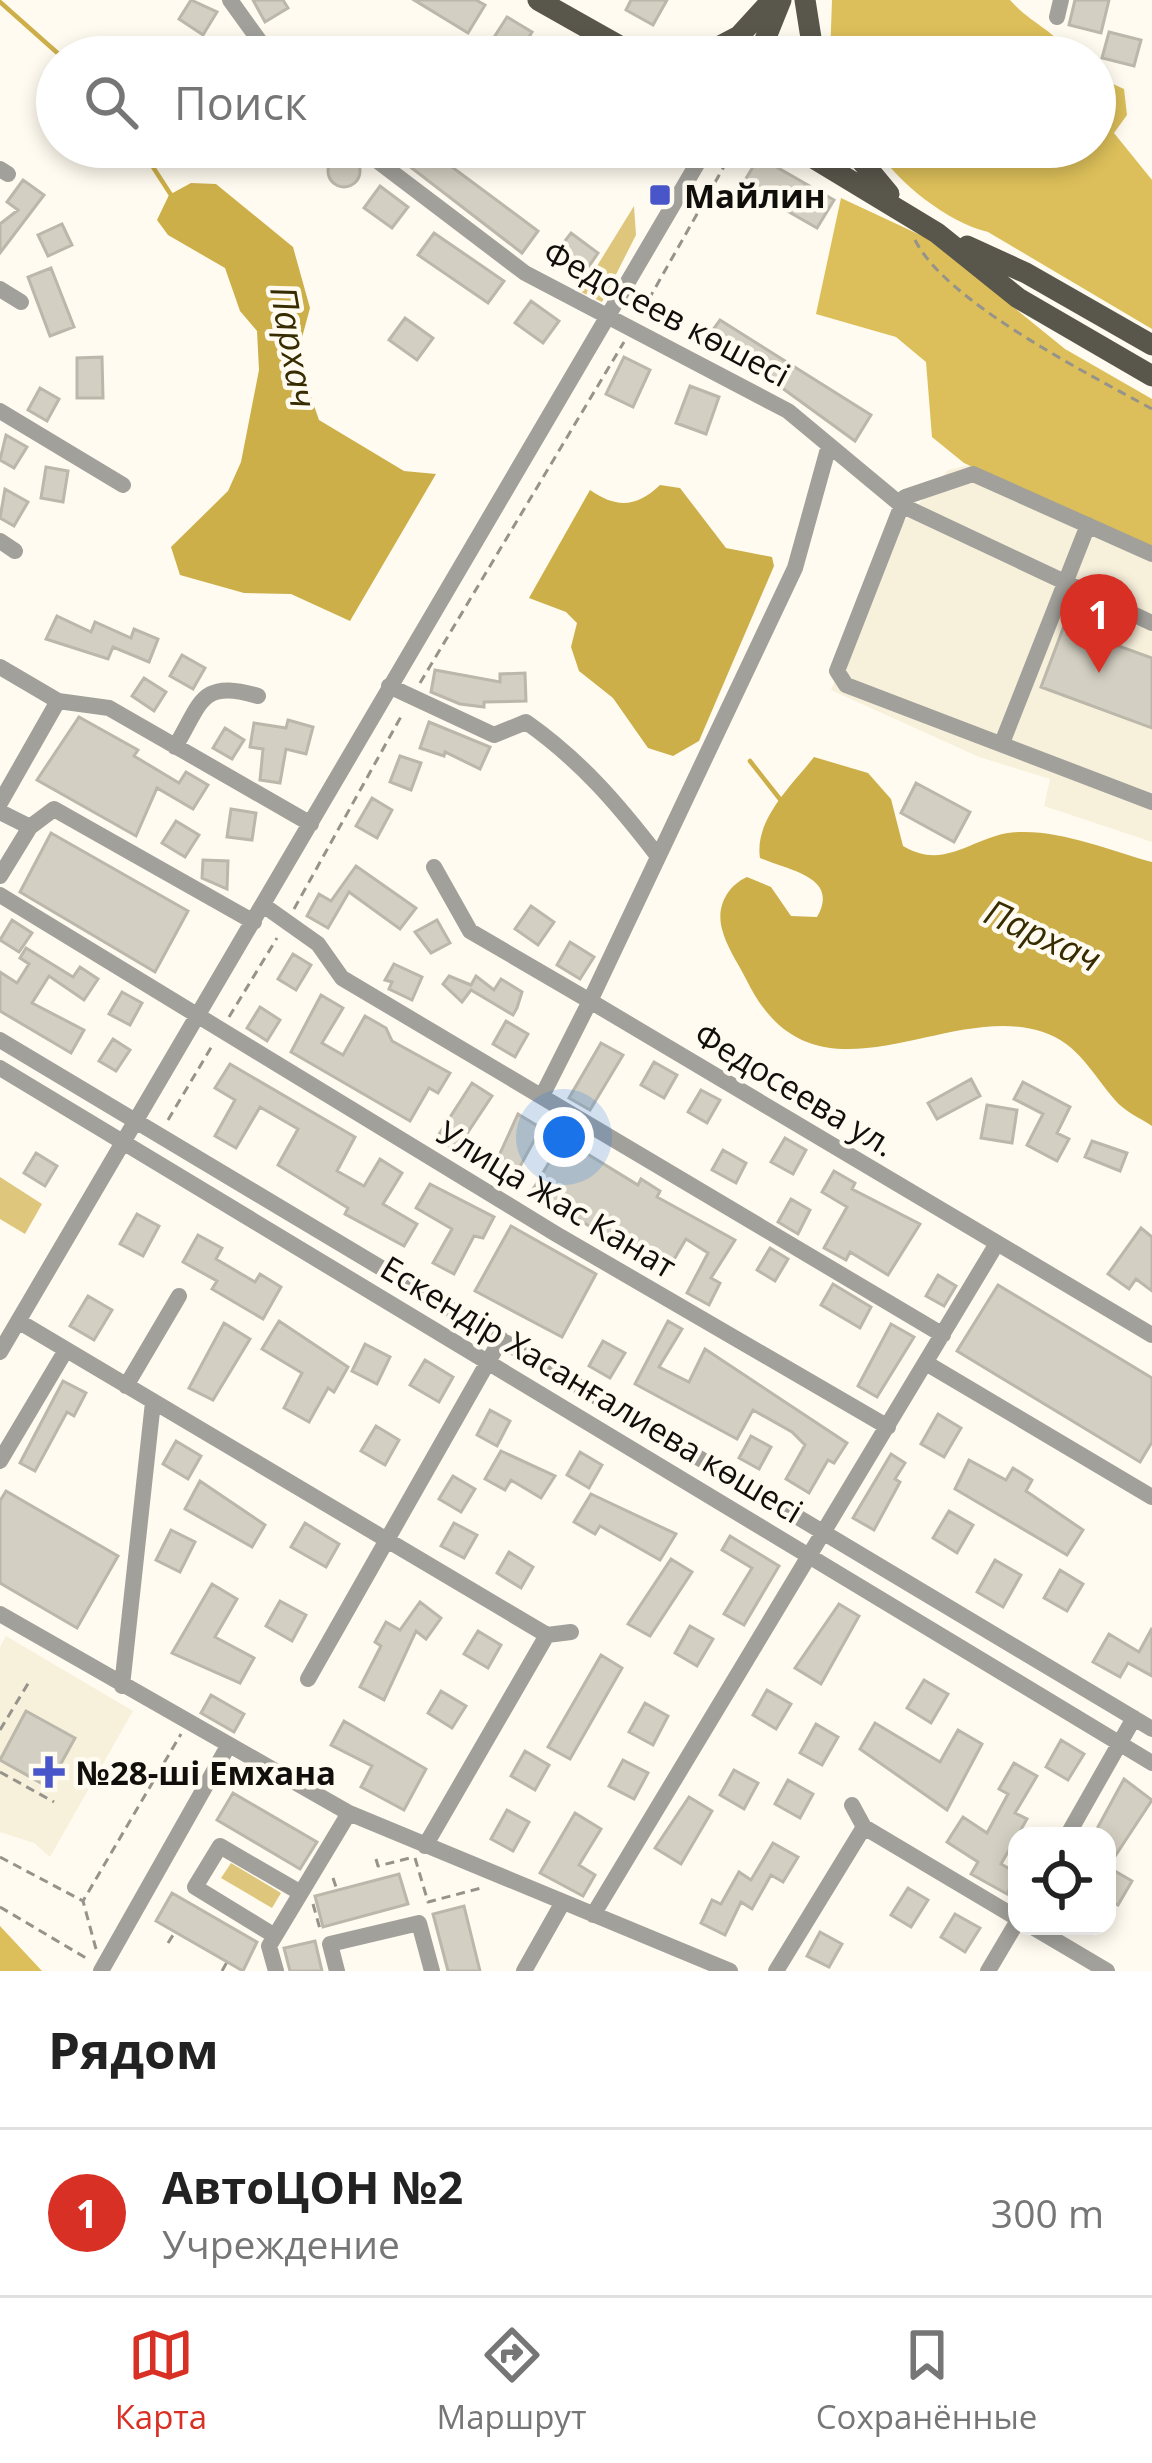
<!DOCTYPE html>
<html lang="ru">
<meta charset="utf-8">
<style>
body{margin:0;font-family:"Open Sans",sans-serif;background:#f2f2f2;color:#222}
.controls{position:absolute;right:36px;bottom:36px;display:grid;overflow:hidden;border-radius:24px;box-shadow:0 6px 18px #0003}
.controls button{width:108px;height:108px;display:grid;place-items:center;padding:0;border:0;border-bottom:3px solid #e0e0e0;background:#fff;color:#222;font:60px sans-serif}
.you{position:absolute;left:564px;top:1137px;width:42px;height:42px;margin:-30px;border:9px solid #fff;border-radius:50%;background:#1a73e8;box-shadow:0 0 0 18px #1a73e833}
.badge{display:grid;place-items:center;width:78px;height:78px;border-radius:50%;background:#d93025;color:#fff;font-size:39px;font-weight:700}
.pin{position:absolute;translate:-50% -99px;filter:drop-shadow(0 3px 6px #0008)}
.pin::after{content:'';position:absolute;top:63px;width:42px;height:36px;background:inherit;clip-path:polygon(0 0,100% 0,50% 100%)}
.list{margin:0;padding:0;list-style:none}
h2{display:flex;justify-content:space-between;align-items:center;height:156px;margin:0;padding:0 48px;font-size:51px}
h2 small{font-size:39px;font-weight:400;color:#767676}
.list li{display:grid;grid-template-columns:78px 1fr auto;gap:36px;align-items:center;box-sizing:border-box;height:168px;padding:0 48px;border-top:3px solid #e0e0e0}
.list b{display:block;font-size:45px;white-space:nowrap}
.list p{margin:0;font-size:39px;white-space:nowrap;color:#767676}
.list em{font-size:39px;font-style:normal;color:#767676}
.icon{flex:none;width:66px;height:66px;fill:none;stroke:currentColor;stroke-width:2;stroke-linecap:round;stroke-linejoin:round}
.map{position:relative;flex:none;width:1152px;height:1971px;overflow:hidden}
.search{position:absolute;background:#fff;box-shadow:0 6px 18px #0003;left:36px;right:36px;top:36px;height:132px;display:flex;align-items:center;gap:30px;box-sizing:border-box;padding:0 42px;border-radius:66px;color:#767676;font-size:45px}
.sheet{height:324px;background:#fff}
nav{display:flex;justify-content:space-around;align-items:center;box-sizing:border-box;height:168px;border-top:3px solid #e0e0e0;background:#fff;font-size:33px;color:#767676}
nav a{display:grid;justify-items:center;gap:6px}
nav .on{color:#d93025}
.map>svg:first-child{display:block}
.built{fill:#f7f0db}
.green{fill:#dec77c}
.forest{fill:#dcbf5a}
.water{fill:#cdaf4a}
.lines{fill:none;stroke-linecap:round;stroke-linejoin:round}
.stream{stroke:#cdaf4a;stroke-width:4.5}
.building{fill:#d3cfc2;stroke:#bbb7aa;stroke-width:3}
.path{stroke:#95938b;stroke-width:3;stroke-dasharray:9 6;stroke-linecap:butt}
.minor{stroke:#a1a09a;stroke-width:16}
.major{stroke:#59564c;stroke-width:21}
.poi-dot{fill:#4856ca;stroke:#fffbf0;stroke-width:4.5}
.labels{text-anchor:middle;dominant-baseline:central;stroke-width:9;stroke-linejoin:round;paint-order:stroke}
.poi-label{font-size:33px;font-weight:bold;fill:#100f0b;stroke:#fffbf0;text-anchor:start}
.street-label{font-size:33px;fill:#100f0b;stroke:#fffbf0}
.water-label{font-size:36px;font-style:italic;fill:#372b00;stroke:#fffbf0}
</style>
<div class="map">
<svg width="1152" height="1971" viewBox="0 0 1152 1971">
<rect width="100%" height="100%" fill="#fffbf0"/>
<path class="built" d="M 974,464 L 1152,550 L 1152,842 L 1044,806 L 1050,779 L 979,757 L 831,690 L 901,525 L 948,470 Z
M 6,1636 L 133,1711 L 50,1857 L 34,1843 L 0,1832 L 0,1647 Z"/>
<path class="green" d="M 634,206 L 636,235 L 602,302 L 581,292 Z
M 0,1177 L 42,1204 L 25,1234 L 0,1219 Z
M 231,1863 L 281,1893 L 272,1908 L 221,1878 Z"/>
<path class="forest" d="M 832,0 L 1010,0 C 1032,25 1052,28 1073,57 L 830,57 Z
M 1095,76 L 1124,89 L 1127,115 L 1114,133 L 1152,180 L 1152,329 L 988,232 C 947,222 897,182 875,147 L 1095,147 Z
M 841,198 L 931,240 L 1065,349 L 1152,399 L 1152,550 L 964,463 L 932,437 L 926,362 L 896,337 L 816,314 Z
M 0,1926 L 42,1971 L 0,1971 Z"/>
<path class="water" d="M 191,183 L 216,184 L 293,247 L 310,308 L 297,356 L 319,420 L 404,471 L 436,474 L 350,621 L 291,594 L 244,593 L 180,575 L 171,547 L 228,491 L 241,462 L 259,370 L 257,331 L 240,311 L 225,268 L 168,235 L 157,220 L 169,195 Z
M 660,485 L 680,488 L 726,548 L 772,557 L 774,566 L 699,741 L 673,756 L 648,748 L 613,698 L 579,671 L 571,647 L 577,623 L 566,612 L 529,598 L 590,490 C 616,508 636,508 660,485 Z
M 814,757 L 868,773 L 891,799 L 903,846 C 948,873 975,832 1021,832 C 1064,831 1111,851 1152,862 L 1152,1126 C 1140,1118 1124,1111 1115,1100 C 1092,1074 1079,1044 1043,1032 C 944,999 814,1120 746,979 C 738,963 726,946 722,929 C 716,907 727,886 747,877 L 771,887 L 791,916 L 817,917 C 840,877 790,871 760,858 C 754,820 792,785 814,757 Z"/>
<g class="lines">
<path class="stream" d="M 0,2 L 62,57
M 140,147 L 173,198
M 750,761 L 783,803"/>
</g>
<path class="building" d="M 191,0 L 217,12 L 203,35 L 179,19 Z
M 253,0 L 283,0 L 288,8 L 265,22 Z
M 414,0 L 476,0 L 485,5 L 468,33 Z
M 631,0 L 667,0 L 653,25 L 626,10 Z
M 1075,0 L 1109,0 L 1101,33 L 1069,25 Z
M 507,17 L 532,32 L 517,57 L 489,45 Z
M 1109,32 L 1141,40 L 1134,66 L 1102,58 Z
M 409,147 L 425,147 L 538,231 L 522,253 L 400,159 Z
M328 171a16 16 0 1 1 32 0a16 16 0 1 1-32 0Z
M 759,157 L 834,200 L 817,228 L 742,185 Z
M 23,180 L 44,195 L 0,253 L 0,224 L 18,210 L 7,202 Z
M 380,186 L 408,207 L 392,228 L 364,208 Z
M 62,224 L 72,245 L 48,256 L 38,235 Z
M 434,233 L 504,281 L 488,303 L 418,255 Z
M 571,233 L 598,253 L 583,275 L 555,254 Z
M 51,268 L 74,327 L 50,336 L 28,277 Z
M 531,301 L 559,321 L 543,343 L 515,323 Z
M 405,318 L 433,338 L 417,360 L 389,340 Z
M 720,320 L 871,415 L 855,441 L 778,385 L 704,342 Z
M 102,357 L 103,398 L 77,398 L 77,358 Z
M 624,357 L 650,370 L 633,407 L 606,394 Z
M 690,386 L 719,397 L 706,434 L 676,423 Z
M 40,388 L 59,399 L 47,421 L 28,410 Z
M 6,435 L 27,447 L 14,468 L 0,460 Z
M 46,467 L 68,471 L 63,502 L 41,498 Z
M 5,489 L 28,502 L 14,526 L 0,518 Z
M 57,616 L 91,632 L 95,622 L 131,638 L 134,629 L 158,639 L 149,662 L 113,647 L 108,659 L 46,639 Z
M 1064,626 L 1152,658 L 1152,728 L 1041,687 Z
M 182,655 L 205,668 L 193,689 L 170,676 Z
M 435,670 L 500,682 L 500,674 L 525,673 L 526,701 L 484,702 L 484,707 L 460,704 L 431,692 Z
M 144,678 L 166,692 L 154,711 L 132,696 Z
M 79,717 L 138,750 L 134,756 L 179,783 L 186,772 L 208,785 L 193,809 L 157,788 L 136,836 L 37,780 Z
M 288,720 L 313,727 L 306,754 L 286,749 L 280,783 L 260,780 L 263,749 L 250,747 L 254,723 L 286,728 Z
M 429,722 L 490,747 L 480,769 L 445,752 L 444,756 L 420,748 Z
M 225,728 L 244,740 L 232,759 L 213,748 Z
M 400,756 L 421,763 L 411,790 L 390,782 Z
M 916,783 L 970,812 L 954,842 L 901,813 Z
M 372,798 L 392,810 L 377,838 L 356,826 Z
M 231,809 L 256,813 L 252,840 L 227,837 Z
M 176,821 L 199,835 L 185,857 L 162,843 Z
M 51,833 L 188,911 L 155,972 L 20,892 Z
M 203,860 L 228,861 L 227,889 L 202,878 Z
M 356,866 L 416,908 L 400,929 L 349,892 L 328,928 L 307,916 L 319,894 L 331,901 Z
M 531,906 L 554,922 L 538,945 L 515,929 Z
M 12,920 L 32,933 L 19,952 L 0,940 Z
M 437,920 L 450,943 L 431,953 L 415,932 Z
M 570,942 L 594,957 L 580,979 L 557,965 Z
M 26,948 L 73,977 L 80,967 L 98,979 L 84,1000 L 49,976 L 32,1003 L 84,1030 L 71,1053 L 0,1011 L 0,972 L 17,983 L 29,964 L 20,958 Z
M 293,954 L 311,965 L 296,990 L 278,979 Z
M 394,964 L 422,977 L 412,1000 L 389,989 L 392,982 L 385,980 Z
M 449,976 L 471,985 L 476,976 L 494,990 L 501,979 L 522,992 L 517,1008 L 513,1015 L 471,990 L 462,1002 L 443,984 Z
M 122,992 L 142,1003 L 130,1025 L 109,1014 Z
M 321,995 L 343,1008 L 322,1043 L 343,1055 L 365,1016 L 386,1028 L 392,1041 L 450,1073 L 438,1093 L 429,1088 L 410,1121 L 291,1052 Z
M 260,1007 L 280,1020 L 267,1041 L 247,1028 Z
M 506,1021 L 528,1034 L 515,1057 L 493,1044 Z
M 113,1039 L 130,1050 L 116,1071 L 99,1061 Z
M 601,1043 L 623,1055 L 590,1110 L 569,1098 Z
M 654,1062 L 677,1075 L 664,1098 L 641,1085 Z
M 230,1064 L 355,1137 L 337,1171 L 364,1186 L 380,1159 L 402,1173 L 383,1204 L 417,1224 L 404,1246 L 345,1214 L 348,1208 L 278,1165 L 298,1129 L 260,1107 L 236,1148 L 215,1136 L 235,1100 L 215,1088 Z
M 971,1079 L 980,1096 L 937,1119 L 928,1103 Z
M 1023,1082 L 1070,1107 L 1057,1133 L 1069,1139 L 1057,1161 L 1027,1145 L 1043,1114 L 1014,1099 Z
M 472,1083 L 492,1096 L 456,1150 L 436,1139 Z
M 701,1090 L 720,1100 L 707,1123 L 688,1112 Z
M 987,1105 L 1017,1110 L 1012,1143 L 981,1138 Z
M 518,1114 L 541,1128 L 512,1181 L 507,1181 L 491,1173 Z
M 785,1138 L 806,1150 L 793,1174 L 771,1162 Z
M 563,1139 L 638,1185 L 641,1179 L 660,1191 L 657,1197 L 735,1240 L 711,1278 L 720,1283 L 709,1305 L 687,1293 L 708,1253 L 686,1239 L 666,1273 L 532,1191 Z
M 1092,1141 L 1127,1153 L 1120,1171 L 1085,1157 Z
M 723,1150 L 746,1163 L 736,1183 L 712,1170 Z
M 36,1153 L 57,1166 L 45,1186 L 24,1173 Z
M 834,1171 L 855,1183 L 852,1189 L 920,1224 L 888,1275 L 850,1252 L 846,1260 L 824,1248 L 847,1207 L 822,1192 Z
M 430,1184 L 494,1217 L 483,1238 L 474,1236 L 454,1274 L 433,1263 L 452,1229 L 416,1208 Z
M 791,1199 L 810,1210 L 798,1234 L 778,1222 Z
M 137,1214 L 159,1226 L 143,1256 L 120,1244 Z
M 511,1226 L 596,1274 L 562,1337 L 475,1291 Z
M 1141,1228 L 1152,1237 L 1152,1291 L 1136,1279 L 1129,1289 L 1108,1274 Z
M 198,1235 L 222,1248 L 216,1259 L 255,1282 L 260,1274 L 281,1287 L 263,1319 L 212,1289 L 217,1281 L 183,1262 Z
M 770,1248 L 788,1259 L 775,1281 L 757,1270 Z
M 938,1275 L 956,1286 L 944,1306 L 926,1296 Z
M 833,1284 L 871,1307 L 860,1328 L 821,1305 Z
M 998,1285 L 1152,1378 L 1152,1442 L 1140,1462 L 957,1351 Z
M 88,1296 L 112,1310 L 94,1340 L 70,1326 Z
M 279,1321 L 348,1367 L 334,1392 L 328,1388 L 309,1422 L 284,1408 L 302,1373 L 262,1349 Z
M 668,1321 L 682,1329 L 659,1367 L 689,1382 L 705,1349 L 847,1443 L 834,1463 L 828,1460 L 809,1493 L 786,1479 L 805,1445 L 792,1432 L 753,1410 L 737,1439 L 635,1384 Z
M 224,1323 L 250,1339 L 213,1400 L 189,1388 Z
M 891,1324 L 914,1337 L 877,1397 L 858,1386 Z
M 603,1341 L 625,1353 L 610,1378 L 589,1366 Z
M 365,1344 L 390,1357 L 377,1384 L 352,1371 Z
M 425,1360 L 453,1377 L 439,1402 L 410,1385 Z
M 63,1381 L 86,1393 L 74,1416 L 67,1412 L 35,1471 L 20,1463 Z
M 490,1410 L 510,1421 L 497,1446 L 477,1435 Z
M 938,1414 L 961,1428 L 944,1457 L 921,1444 Z
M 376,1426 L 399,1440 L 385,1465 L 361,1451 Z
M 751,1436 L 771,1447 L 759,1469 L 739,1458 Z
M 176,1441 L 201,1456 L 188,1479 L 163,1464 Z
M 501,1451 L 555,1476 L 541,1498 L 511,1480 L 505,1490 L 485,1479 Z
M 580,1452 L 602,1465 L 589,1488 L 567,1475 Z
M 891,1454 L 905,1463 L 895,1479 L 900,1482 L 874,1530 L 853,1518 Z
M 969,1460 L 1006,1480 L 1013,1468 L 1032,1480 L 1026,1491 L 1083,1530 L 1067,1555 L 955,1489 Z
M 453,1476 L 475,1489 L 461,1512 L 439,1499 Z
M 200,1481 L 265,1525 L 252,1547 L 185,1509 Z
M 6,1491 L 118,1556 L 77,1628 L 0,1583 L 0,1501 Z
M 591,1494 L 676,1534 L 660,1560 L 600,1526 L 595,1534 L 574,1522 Z
M 949,1511 L 973,1525 L 957,1553 L 933,1538 Z
M 305,1523 L 339,1544 L 326,1567 L 291,1547 Z
M 454,1523 L 477,1535 L 464,1558 L 441,1546 Z
M 171,1530 L 195,1542 L 180,1572 L 156,1560 Z
M 730,1536 L 779,1566 L 744,1625 L 724,1614 L 752,1568 L 722,1550 Z
M 509,1552 L 533,1567 L 521,1588 L 497,1573 Z
M 671,1559 L 692,1572 L 650,1636 L 628,1624 Z
M 995,1560 L 1021,1575 L 1003,1607 L 977,1592 Z
M 1060,1570 L 1083,1584 L 1067,1611 L 1044,1598 Z
M 212,1584 L 237,1599 L 215,1637 L 254,1658 L 240,1683 L 172,1653 Z
M 280,1601 L 306,1615 L 292,1641 L 266,1626 Z
M 420,1602 L 441,1618 L 426,1639 L 416,1631 L 384,1700 L 360,1687 L 381,1646 L 375,1642 L 386,1622 L 400,1630 Z
M 839,1604 L 859,1616 L 821,1684 L 795,1668 Z
M 690,1626 L 713,1639 L 697,1666 L 675,1653 Z
M 1152,1628 L 1152,1676 L 1128,1663 L 1120,1677 L 1093,1662 L 1109,1634 L 1139,1652 Z
M 478,1631 L 501,1645 L 488,1668 L 464,1654 Z
M 601,1655 L 622,1668 L 570,1759 L 548,1747 Z
M 924,1680 L 948,1694 L 931,1723 L 907,1708 Z
M 767,1690 L 791,1704 L 776,1729 L 753,1715 Z
M 441,1691 L 466,1706 L 452,1728 L 428,1713 Z
M 211,1695 L 244,1714 L 234,1732 L 201,1713 Z
M 645,1703 L 668,1716 L 653,1745 L 629,1732 Z
M 26,1711 L 75,1738 L 48,1787 L 0,1760 Z
M 344,1721 L 426,1769 L 404,1810 L 361,1787 L 372,1766 L 331,1745 Z
M 875,1723 L 940,1762 L 958,1730 L 982,1744 L 947,1810 L 860,1749 Z
M 816,1724 L 838,1737 L 822,1765 L 800,1753 Z
M 1061,1740 L 1084,1754 L 1068,1780 L 1046,1767 Z
M 525,1751 L 549,1765 L 535,1790 L 511,1776 Z
M 623,1760 L 648,1773 L 634,1799 L 609,1786 Z
M 1014,1763 L 1037,1776 L 1015,1813 L 1027,1819 L 1001,1864 L 1017,1873 L 1007,1894 L 971,1874 L 978,1862 L 947,1842 L 963,1817 L 987,1833 L 1008,1794 L 999,1789 Z
M 734,1770 L 758,1783 L 744,1809 L 720,1795 Z
M 1124,1779 L 1152,1800 L 1108,1867 L 1132,1881 L 1118,1905 L 1107,1899 L 1107,1836 L 1093,1836 Z
M 788,1780 L 813,1794 L 800,1818 L 775,1804 Z
M 233,1793 L 317,1842 L 300,1869 L 217,1820 Z
M 689,1797 L 712,1811 L 681,1864 L 655,1848 Z
M 507,1810 L 529,1822 L 513,1851 L 491,1839 Z
M 575,1813 L 601,1829 L 579,1865 L 595,1875 L 583,1896 L 540,1873 Z
M 773,1843 L 798,1857 L 783,1882 L 771,1875 L 752,1909 L 741,1902 L 725,1935 L 701,1923 L 712,1900 L 721,1904 L 739,1872 L 751,1880 Z
M 399,1874 L 408,1904 L 323,1927 L 315,1896 Z
M 908,1888 L 928,1900 L 911,1927 L 891,1915 Z
M 172,1893 L 257,1942 L 243,1971 L 156,1921 Z
M 464,1906 L 480,1971 L 448,1971 L 433,1914 Z
M 955,1914 L 980,1928 L 965,1952 L 941,1937 Z
M 820,1932 L 842,1944 L 829,1967 L 807,1956 Z
M 315,1941 L 322,1971 L 290,1971 L 284,1948 Z"/>
<g class="lines">
<path class="path" d="M 915,240 C 947,303 1089,374 1152,409
M 641,313 L 735,147
M 420,683 L 624,342
M 294,909 L 403,713
M 229,1017 L 277,938
M 168,1120 L 212,1046
M 0,1730 L 29,1682
M 0,1772 L 54,1802
M 0,1857 L 83,1901
M 415,1858 L 428,1902 L 485,1887
M 376,1859 L 378,1866 L 410,1858
M 333,1878 L 337,1890
M 313,1904 L 320,1929
M 0,1907 L 86,1958
M 168,1943 L 175,1932
M 96,1949 L 83,1901 L 181,1734
M 222,1971 L 227,1962"/>
<path class="minor" d="M 230,0 L 271,57
M 1057,17 L 1061,0
M 359,147 L 525,273 L 788,411 L 901,505 L 1152,623
M 0,169 L 8,174
M 0,289 L 21,302
M 0,411 L 123,485
M 828,449 L 795,568 L 590,1001 L 1152,1335
M 0,541 L 15,551
M 1152,554 L 973,474 L 905,497 L 837,671 L 846,685 L 1152,802
M 0,667 L 58,701 L 109,708 L 311,824
M 389,686 L 494,735 L 526,722 C 580,760 617,803 657,855
M 1002,743 L 1088,525
M 175,747 C 202,702 200,679 258,696
M 0,803 L 58,701
M 0,812 L 30,827
M 434,867 L 470,931 L 590,1001 L 542,1096
M 0,876 L 30,827 L 54,809 L 254,922
M 0,895 L 556,1234 L 888,1427
M 263,905 L 318,944 L 342,978 L 943,1335
M 0,1040 L 1152,1729
M 0,1068 L 1152,1763
M 18,1321 L 547,1635 L 571,1632
M 0,1352 L 707,147
M 926,1363 L 1152,1497
M 126,1386 L 179,1296
M 0,1461 L 66,1350
M 0,1614 L 349,1813 L 730,1971
M 308,1679 L 501,1339
M 122,1686 L 153,1402
M 852,1805 L 864,1827 L 1017,1918
M 1067,1836 L 1134,1718
M 425,1846 L 547,1635
M 593,1915 L 996,1245
M 1031,1926 L 1107,1971
M 275,1936 L 195,1887 L 220,1846 L 301,1893
M 101,1971 L 227,1748
M 276,1971 L 269,1946 L 349,1813
M 337,1971 L 330,1944 L 419,1923 L 432,1971
M 524,1971 L 563,1902
M 776,1971 L 864,1827
M 988,1971 L 1017,1922"/>
<path class="major" d="M 538,0 L 639,57
M 805,0 L 814,57
M 699,57 L 739,36 L 772,0
M 758,57 L 781,0
M 795,147 L 937,233 L 1018,298 L 1152,376
M 850,147 L 889,194
M 967,246 L 1026,273 L 1152,345"/>
</g>
<g class="poi-dot">
<rect x="648" y="183" width="24" height="24" rx="6"/>
<path d="M43 1754h12v12h12v12h-12v12h-12v-12h-12v-12h12z"/>
</g>
<g class="labels">
<g class="poi-label">
<text x="684" y="195">Майлин</text>
<text x="76" y="1772">№28-ші Емхана</text>
</g>
<g class="street-label">
<text transform="translate(667 313) rotate(28)">Федосеев көшесі</text>
<text transform="translate(795 1089) rotate(31)">Федосеева ул.</text>
<text transform="translate(557 1199) rotate(31)">Улица Жас Канат</text>
<text transform="translate(592 1389) rotate(31)">Ескендір Хасанғалиева көшесі</text>
</g>
<g class="water-label">
<text transform="translate(294 347) rotate(80)">Пархач</text>
<text transform="translate(1043 935) rotate(25)">Пархач</text>
</g>
</g>
</svg>
<div class="controls">
<button><svg class="icon" aria-label="locate" viewBox="0 0 24 24"><circle cx="12" cy="12" r="6"/><path d="M12 2v4M12 18v4M2 12h4M18 12h4"/></svg></button>
</div>
<div class="you"></div>
<div class="pin badge" style="left:1099px;top:673px">1</div>
<div class="search"><svg class="icon" aria-label="search" viewBox="0 0 24 24"><circle cx="10" cy="10" r="6"/><path d="M15 15l6 6"/></svg>Поиск</div>
</div>
<section class="sheet">
<h2>Рядом<small></small></h2>
<ul class="list">
<li><span class="badge">1</span><div><b>АвтоЦОН №2</b><p>Учреждение</p></div><em>300 m</em></li>
</ul>
</section>
<nav>
<a class="on"><svg class="icon" aria-label="map" viewBox="0 0 24 24"><path d="M3 6l6-2 6 2 6-2v14l-6 2-6-2-6 2zM9 4v14M15 6v14"/></svg>Карта</a>
<a><svg class="icon" aria-label="directions" viewBox="0 0 24 24"><path d="M12 3l9 9-9 9-9-9zM9 14v-3h6M13 9l2 2-2 2"/></svg>Маршрут</a>
<a><svg class="icon" aria-label="saved" viewBox="0 0 24 24"><path d="M7 4h10v16l-5-4-5 4z"/></svg>Сохранённые</a>
</nav>
